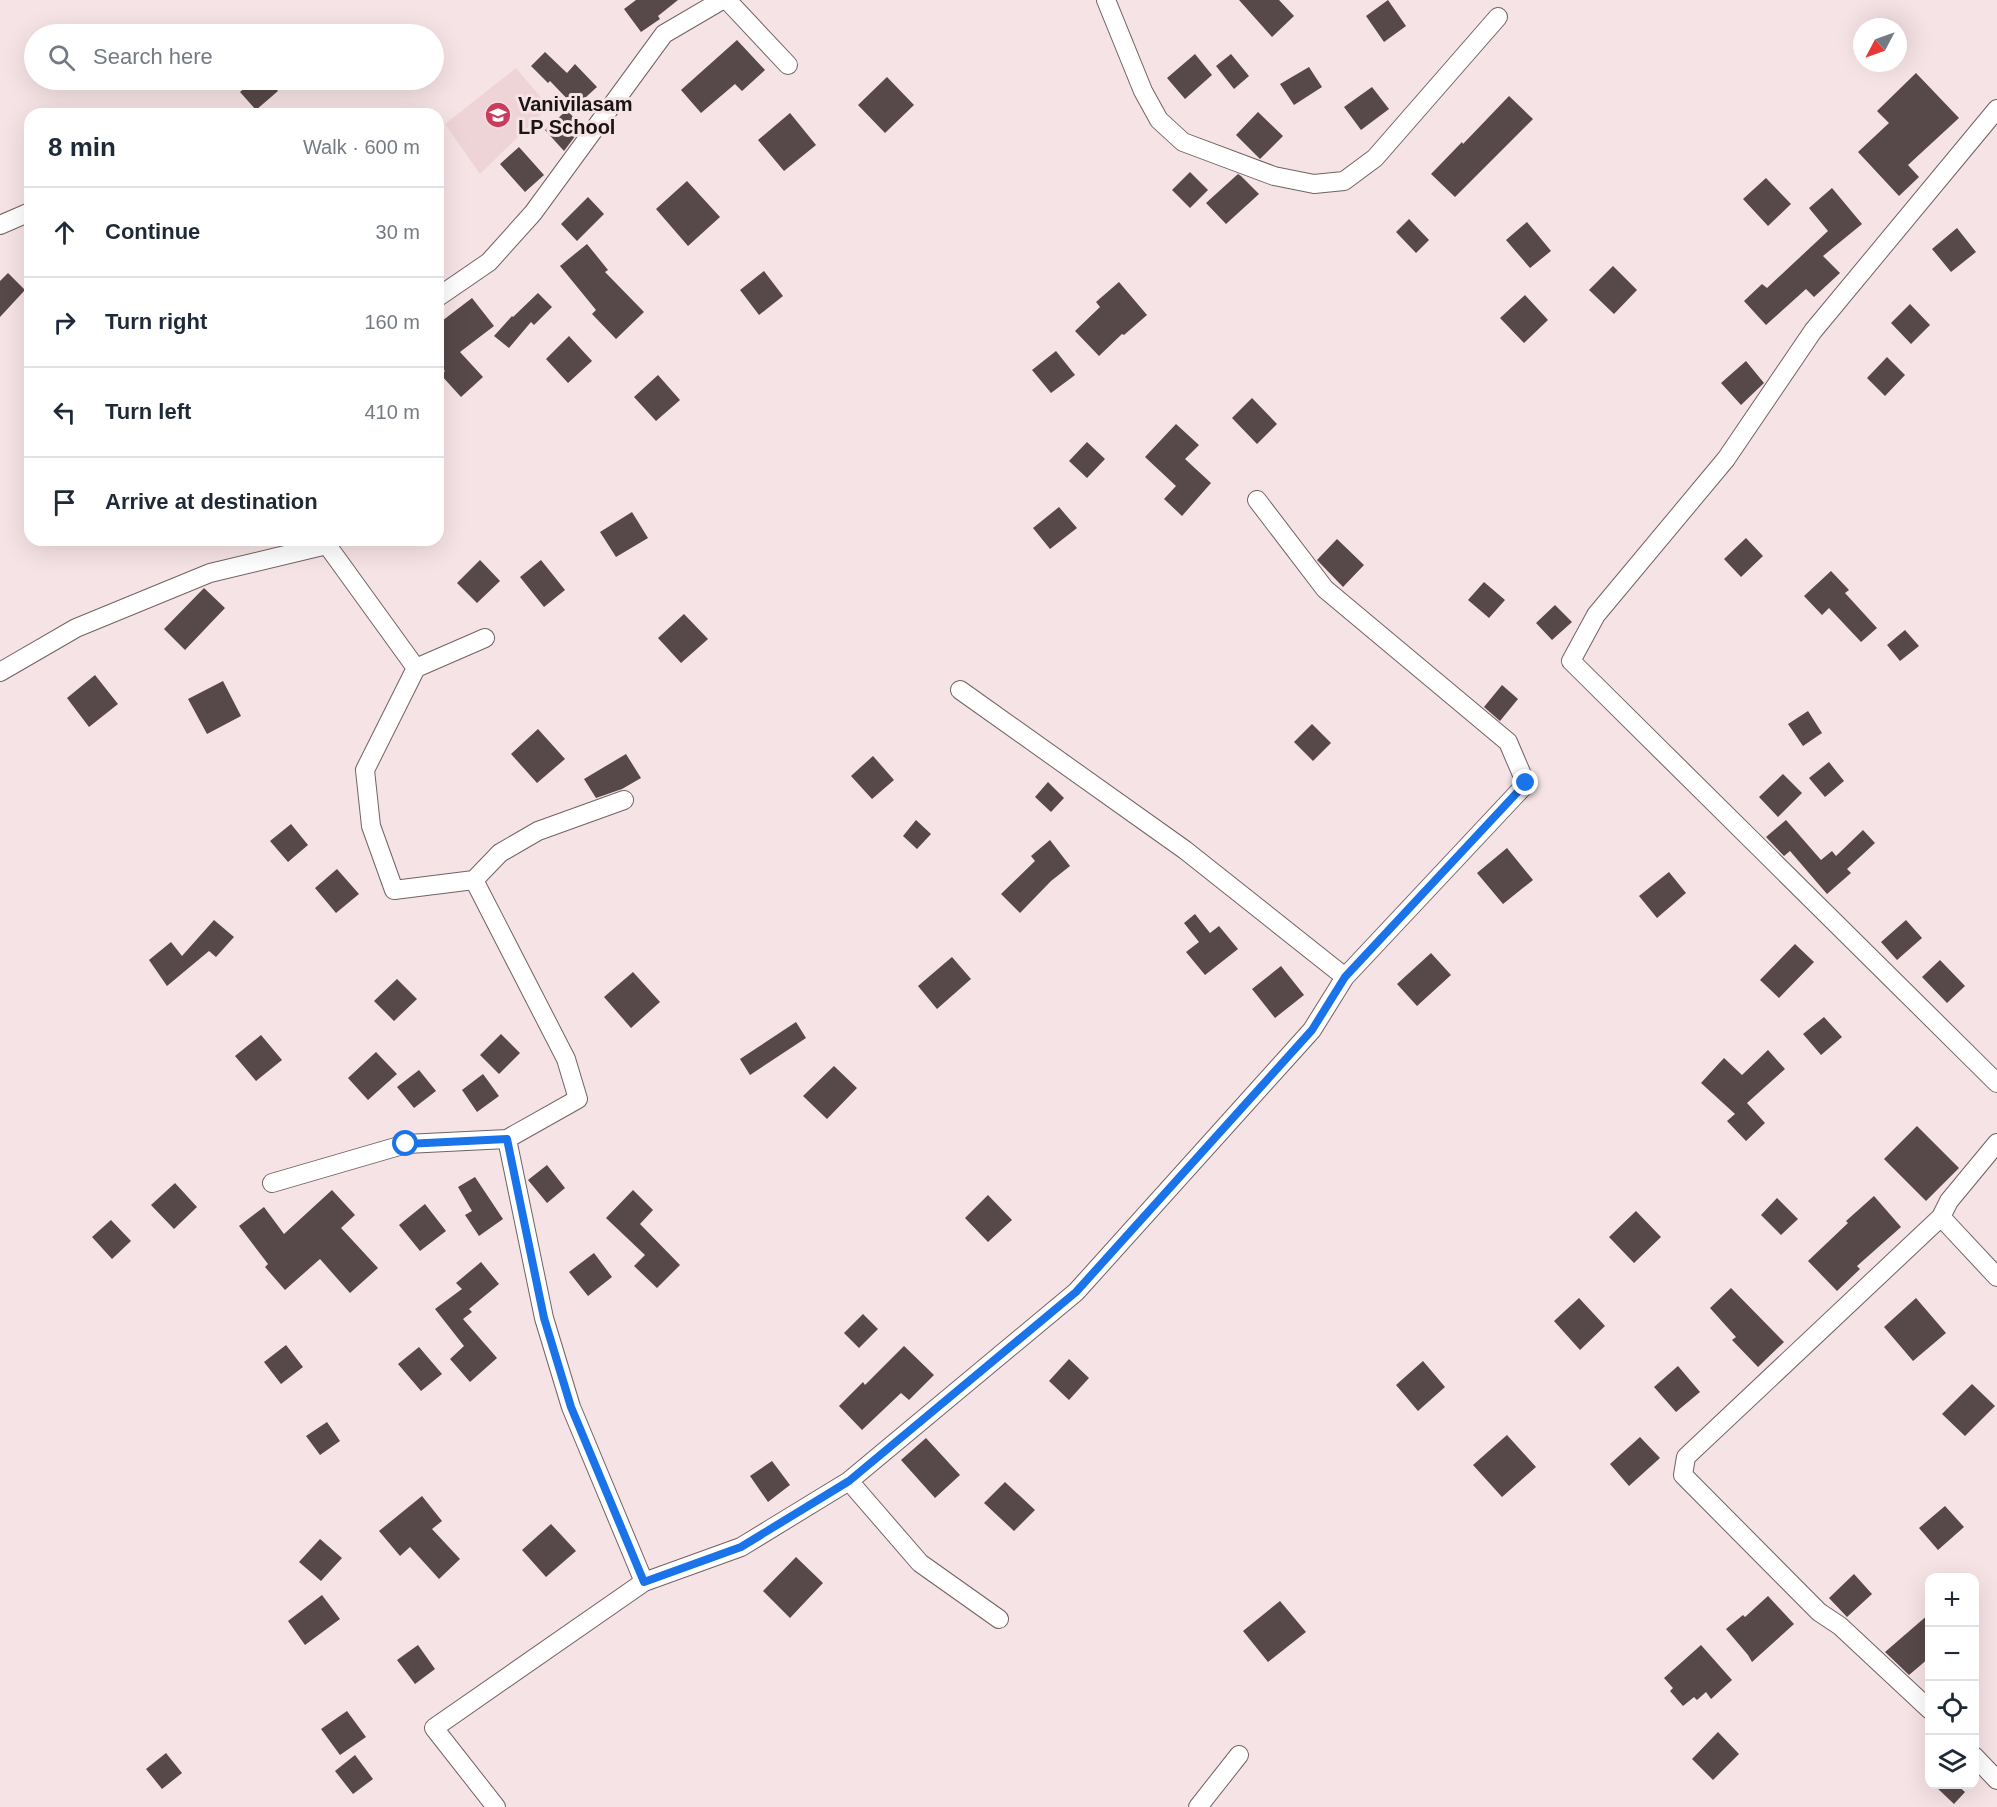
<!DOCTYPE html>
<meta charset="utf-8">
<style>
body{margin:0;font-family:Helvetica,sans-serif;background:#f2f2f3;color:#1f2937}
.controls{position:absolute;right:18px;bottom:18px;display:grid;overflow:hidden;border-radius:12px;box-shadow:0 6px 24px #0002}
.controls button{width:54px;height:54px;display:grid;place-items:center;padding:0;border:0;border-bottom:2px solid #e0e1e3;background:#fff;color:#1f2937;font:30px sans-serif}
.compass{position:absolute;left:1853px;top:18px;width:54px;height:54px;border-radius:50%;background:#fff;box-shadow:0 6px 24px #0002;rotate:229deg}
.stop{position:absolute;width:18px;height:18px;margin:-14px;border:4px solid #1a73e8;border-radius:50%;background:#fff}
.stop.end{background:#1a73e8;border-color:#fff;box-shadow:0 2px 6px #0008}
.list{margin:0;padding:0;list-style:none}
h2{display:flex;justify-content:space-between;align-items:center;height:78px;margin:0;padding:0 24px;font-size:26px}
h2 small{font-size:20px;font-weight:400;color:#747a83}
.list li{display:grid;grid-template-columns:39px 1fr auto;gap:18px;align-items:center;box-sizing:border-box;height:90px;padding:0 24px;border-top:2px solid #e0e1e3}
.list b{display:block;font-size:22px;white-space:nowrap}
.list em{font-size:20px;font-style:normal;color:#747a83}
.icon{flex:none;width:33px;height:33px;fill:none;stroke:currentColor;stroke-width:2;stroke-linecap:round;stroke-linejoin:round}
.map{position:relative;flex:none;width:1997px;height:1807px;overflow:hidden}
.search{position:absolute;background:#fff;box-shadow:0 6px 24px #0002;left:24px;top:24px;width:420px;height:66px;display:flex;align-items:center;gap:15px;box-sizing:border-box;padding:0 21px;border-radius:33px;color:#747a83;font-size:22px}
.panel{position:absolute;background:#fff;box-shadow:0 6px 24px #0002;left:24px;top:108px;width:420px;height:438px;border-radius:18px}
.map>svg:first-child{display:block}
.built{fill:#efd4d7}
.building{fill:#574849}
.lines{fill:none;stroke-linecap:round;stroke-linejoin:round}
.street-casing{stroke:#716263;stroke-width:20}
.street{stroke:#fff;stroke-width:18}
.route{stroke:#1a73e8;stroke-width:8}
.labels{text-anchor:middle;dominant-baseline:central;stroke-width:6;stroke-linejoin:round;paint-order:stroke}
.poi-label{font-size:20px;font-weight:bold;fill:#1a1415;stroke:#f6e3e5;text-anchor:start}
</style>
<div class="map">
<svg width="1997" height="1807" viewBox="0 0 1997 1807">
<rect width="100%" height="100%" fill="#f6e3e5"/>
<path class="built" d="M 516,68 L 549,107 L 480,174 L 445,124 Z"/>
<path class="building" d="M 636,0 L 678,0 L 658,16 L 660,19 L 641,32 L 624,9 Z
M 1239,0 L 1279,0 L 1294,16 L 1272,37 Z
M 1388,0 L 1406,26 L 1384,42 L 1366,16 Z
M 737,40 L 765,70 L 742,91 L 735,84 L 701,113 L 681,90 Z
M 545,52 L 567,73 L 575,64 L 597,87 L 575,107 L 550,81 L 548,83 L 531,66 Z
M 1195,54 L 1212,75 L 1185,99 L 1167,78 Z
M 1231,54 L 1249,76 L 1234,89 L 1216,66 Z
M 1309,67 L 1322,87 L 1294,105 L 1280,84 Z
M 1916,73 L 1959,118 L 1908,165 L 1919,177 L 1899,196 L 1858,152 L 1889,123 L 1877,111 Z
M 887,77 L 914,105 L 885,133 L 858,105 Z
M 254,80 L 268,80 L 278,91 L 256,110 L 240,92 Z
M 1372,87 L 1389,109 L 1361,130 L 1344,107 Z
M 1509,96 L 1533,119 L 1455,197 L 1431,174 L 1462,142 L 1463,144 Z
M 567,110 L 582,127 L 564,151 L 545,130 Z
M 1258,112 L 1283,136 L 1260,159 L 1236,135 Z
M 790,113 L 816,145 L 784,171 L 758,140 Z
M 519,147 L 544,175 L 525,192 L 500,164 Z
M 1190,172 L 1208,190 L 1190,208 L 1172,190 Z
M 1238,174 L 1241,176 L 1259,194 L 1226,224 L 1206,203 Z
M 1766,178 L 1791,204 L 1768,226 L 1743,199 Z
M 687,181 L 720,217 L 688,246 L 656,209 Z
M 1832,188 L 1862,224 L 1823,256 L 1840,273 L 1814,297 L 1806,289 L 1766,325 L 1744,301 L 1762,284 L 1767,288 L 1828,231 L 1809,208 Z
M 588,197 L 604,214 L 577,241 L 561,224 Z
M 1409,219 L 1429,240 L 1416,253 L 1396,232 Z
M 1527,222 L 1551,251 L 1530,268 L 1506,240 Z
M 1957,228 L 1976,252 L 1951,272 L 1932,249 Z
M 587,244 L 608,270 L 605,272 L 644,312 L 616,339 L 592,314 L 596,310 L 560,266 Z
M 1613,266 L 1637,290 L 1614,314 L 1589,290 Z
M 764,271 L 783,296 L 759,315 L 740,290 Z
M 8,273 L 25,290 L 0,317 L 0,281 Z
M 1119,282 L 1147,315 L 1124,335 L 1122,334 L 1099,356 L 1075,331 L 1100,307 L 1096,302 Z
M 538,293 L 552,307 L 534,325 L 531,322 L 509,348 L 494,336 L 512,316 L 513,317 Z
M 1525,295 L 1548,320 L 1524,343 L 1500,318 Z
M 472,298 L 494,326 L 460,352 L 483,377 L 461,397 L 441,375 L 445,371 L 438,364 L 438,324 Z
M 1910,304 L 1930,325 L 1911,344 L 1891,323 Z
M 569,336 L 592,361 L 568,383 L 546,359 Z
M 1056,351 L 1075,375 L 1051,393 L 1032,370 Z
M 1887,357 L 1905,375 L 1885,396 L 1867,378 Z
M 1746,361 L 1764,383 L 1741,405 L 1721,383 Z
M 658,375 L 680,400 L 656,421 L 634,397 Z
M 1252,398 L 1277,424 L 1257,444 L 1232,418 Z
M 1176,424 L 1199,445 L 1185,459 L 1211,483 L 1182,516 L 1164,499 L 1176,486 L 1145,457 Z
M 1087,442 L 1105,459 L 1087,478 L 1069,461 Z
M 1059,507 L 1077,528 L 1050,549 L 1033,528 Z
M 632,512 L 648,538 L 616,557 L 600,532 Z
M 1746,538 L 1763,556 L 1741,577 L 1724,559 Z
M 1337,539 L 1364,565 L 1343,587 L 1317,560 Z
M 480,560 L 500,581 L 477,603 L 457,583 Z
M 541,560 L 565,590 L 544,607 L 520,577 Z
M 1831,571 L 1849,590 L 1845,593 L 1877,628 L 1861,642 L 1829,608 L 1822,615 L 1804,596 Z
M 1484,582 L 1505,600 L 1489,618 L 1468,600 Z
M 204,588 L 225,608 L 185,650 L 164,629 Z
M 1555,605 L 1572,622 L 1552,640 L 1536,623 Z
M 684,614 L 708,639 L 681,663 L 658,638 Z
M 1905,630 L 1919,646 L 1900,661 L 1887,645 Z
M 95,675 L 118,704 L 89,727 L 67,698 Z
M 223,681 L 241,716 L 207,734 L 188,699 Z
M 1502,685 L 1518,699 L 1500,721 L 1484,707 Z
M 1808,711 L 1822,733 L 1803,746 L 1788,724 Z
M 1312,724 L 1331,743 L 1313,761 L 1294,742 Z
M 538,729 L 565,759 L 537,783 L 511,754 Z
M 626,754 L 641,778 L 622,789 L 596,798 L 584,779 Z
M 873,756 L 894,780 L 872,799 L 851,776 Z
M 1829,762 L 1844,781 L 1825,797 L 1809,778 Z
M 1783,774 L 1802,793 L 1778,817 L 1759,797 Z
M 1048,782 L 1064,798 L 1051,812 L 1035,797 Z
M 916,820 L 931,834 L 917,849 L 903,836 Z
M 1786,820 L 1821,860 L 1832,851 L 1836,856 L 1863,830 L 1875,843 L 1847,869 L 1851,873 L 1827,894 L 1790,851 L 1784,856 L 1766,837 Z
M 291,824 L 308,845 L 288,862 L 270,841 Z
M 1050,840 L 1070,866 L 1051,881 L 1020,913 L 1001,894 L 1035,861 L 1031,856 Z
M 1507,848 L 1533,880 L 1503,904 L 1477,873 Z
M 337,869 L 359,894 L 336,913 L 315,888 Z
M 1669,872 L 1686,893 L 1657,918 L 1639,896 Z
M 1195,914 L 1210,933 L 1219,926 L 1238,949 L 1205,975 L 1186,952 L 1199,942 L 1184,923 Z
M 214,920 L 234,937 L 216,957 L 209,951 L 167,986 L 149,960 L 171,942 L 182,956 Z
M 1906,920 L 1922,938 L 1897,960 L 1881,942 Z
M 1795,944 L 1814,962 L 1779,998 L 1760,980 Z
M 1431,953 L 1451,975 L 1417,1006 L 1397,984 Z
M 952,957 L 971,979 L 937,1009 L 918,986 Z
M 1940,960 L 1965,986 L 1947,1003 L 1922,977 Z
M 1281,966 L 1304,995 L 1275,1018 L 1252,989 Z
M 633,972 L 660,1002 L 631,1028 L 604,997 Z
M 397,979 L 417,999 L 394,1021 L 374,1001 Z
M 1824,1017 L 1842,1037 L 1821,1055 L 1803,1034 Z
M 796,1022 L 806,1038 L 750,1075 L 740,1059 Z
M 501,1034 L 520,1053 L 499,1074 L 480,1055 Z
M 261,1035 L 282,1060 L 256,1081 L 235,1056 Z
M 1768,1050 L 1785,1069 L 1747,1103 L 1765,1123 L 1746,1141 L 1727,1121 L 1735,1114 L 1701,1083 L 1724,1058 L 1742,1075 Z
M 376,1052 L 397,1074 L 368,1100 L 348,1078 Z
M 834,1066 L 857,1088 L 827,1119 L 803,1096 Z
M 419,1070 L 436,1091 L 414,1108 L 397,1087 Z
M 483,1074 L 499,1096 L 477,1112 L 462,1090 Z
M 1917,1126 L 1959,1168 L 1926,1201 L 1884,1159 Z
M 547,1165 L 565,1188 L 547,1203 L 528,1180 Z
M 475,1177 L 503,1219 L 479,1236 L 465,1215 L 472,1211 L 458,1187 Z
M 175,1183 L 197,1207 L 174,1229 L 151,1205 Z
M 332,1190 L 355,1215 L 341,1228 L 378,1268 L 350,1293 L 320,1259 L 285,1290 L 265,1267 L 268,1264 L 239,1226 L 264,1207 L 284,1234 Z
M 633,1190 L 653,1210 L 640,1224 L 680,1265 L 657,1288 L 634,1266 L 645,1255 L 606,1218 Z
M 988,1195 L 1012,1220 L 988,1242 L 965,1218 Z
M 1874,1196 L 1901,1227 L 1857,1266 L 1860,1269 L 1837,1291 L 1808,1261 L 1848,1223 L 1846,1221 Z
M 1777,1198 L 1798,1219 L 1781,1235 L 1761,1215 Z
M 425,1204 L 446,1231 L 420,1251 L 399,1225 Z
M 1636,1211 L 1661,1237 L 1634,1263 L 1609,1237 Z
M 111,1220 L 131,1241 L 112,1259 L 92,1237 Z
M 594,1253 L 612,1277 L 588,1296 L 569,1272 Z
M 481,1262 L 499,1284 L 469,1309 L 472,1312 L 463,1319 L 497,1358 L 470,1382 L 450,1359 L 464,1346 L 435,1309 L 462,1289 L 456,1283 Z
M 1731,1288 L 1784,1342 L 1758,1367 L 1732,1340 L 1736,1337 L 1710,1308 Z
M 1579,1298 L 1605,1326 L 1580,1350 L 1554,1321 Z
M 1916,1298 L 1946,1333 L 1913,1361 L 1884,1327 Z
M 863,1314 L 878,1329 L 859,1348 L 844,1333 Z
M 286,1345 L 303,1367 L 281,1384 L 264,1362 Z
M 904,1346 L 934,1375 L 909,1400 L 901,1393 L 862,1430 L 839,1406 L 863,1382 L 865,1385 Z
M 419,1347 L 442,1374 L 421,1391 L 398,1364 Z
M 1069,1359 L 1089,1378 L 1069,1400 L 1049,1381 Z
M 1423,1361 L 1445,1387 L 1418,1411 L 1396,1385 Z
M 1678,1366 L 1700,1392 L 1676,1412 L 1654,1387 Z
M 1972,1384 L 1995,1406 L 1965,1436 L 1942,1414 Z
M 327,1422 L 340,1441 L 320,1455 L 306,1436 Z
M 1507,1435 L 1536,1467 L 1502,1497 L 1473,1465 Z
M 1640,1437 L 1660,1458 L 1629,1486 L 1610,1464 Z
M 926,1438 L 960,1475 L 935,1498 L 901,1460 Z
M 772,1461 L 790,1485 L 768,1502 L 750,1476 Z
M 1005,1482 L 1035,1510 L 1014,1531 L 984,1503 Z
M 422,1496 L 442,1521 L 432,1529 L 460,1559 L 439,1579 L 410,1547 L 400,1556 L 379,1531 Z
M 1945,1506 L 1964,1527 L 1938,1550 L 1919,1528 Z
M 551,1524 L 576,1551 L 546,1577 L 522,1550 Z
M 320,1539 L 342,1558 L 321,1581 L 299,1562 Z
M 796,1557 L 823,1583 L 790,1618 L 763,1591 Z
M 1854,1574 L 1872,1594 L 1847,1617 L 1829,1598 Z
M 322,1595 L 340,1619 L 305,1645 L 288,1621 Z
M 1768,1596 L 1794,1624 L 1752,1662 L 1748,1655 L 1726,1629 L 1743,1615 L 1745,1617 Z
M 1280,1601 L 1306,1632 L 1268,1662 L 1243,1631 Z
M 1929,1614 L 1929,1658 L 1909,1675 L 1885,1652 Z
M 418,1645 L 435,1669 L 415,1684 L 397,1660 Z
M 1701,1645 L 1732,1680 L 1711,1699 L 1706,1692 L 1697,1700 L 1694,1697 L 1683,1706 L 1670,1691 L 1673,1688 L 1664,1678 Z
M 347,1711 L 366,1737 L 340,1755 L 321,1729 Z
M 1718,1732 L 1739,1754 L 1713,1780 L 1692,1759 Z
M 166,1753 L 182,1773 L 162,1789 L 146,1769 Z
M 355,1755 L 373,1779 L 353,1794 L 335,1771 Z
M 1934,1785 L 1957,1785 L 1965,1792 L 1954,1804 Z"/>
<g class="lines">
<g class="street-casing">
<path id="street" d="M 727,0 L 788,65
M 1106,0 L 1143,91 L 1159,120 L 1183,142 L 1274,176 L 1314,184 L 1344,181 L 1375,158 L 1498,17
M 1997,109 L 1813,331 L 1726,459 L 1596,615 L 1571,661 L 1997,1083
M 0,225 L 30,212
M 438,297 L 489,262 L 533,213 L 664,34 L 722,0
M 327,545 L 416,668
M 485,638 L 416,668 L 365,770 L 371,826 L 394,890 L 474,880 L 500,853 L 538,831 L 624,800
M 0,672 L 76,628 L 210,573 L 327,545 L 325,540
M 960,690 L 1185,850 L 1345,977
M 507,1139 L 544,1318 L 571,1407 L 644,1582
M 272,1183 L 406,1144 L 507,1139 L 578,1099 L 566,1059 L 474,880
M 1941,1217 L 1997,1277
M 849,1481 L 920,1563 L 999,1619
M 1930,1710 L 1840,1626 L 1819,1612 L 1683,1475 L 1686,1457 L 1941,1217 L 1949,1201 L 1997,1143
M 1974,1756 L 1997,1780
M 496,1807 L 434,1728 L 644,1582 L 741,1547 L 849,1481 L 1076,1292 L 1312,1030 L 1345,977 L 1526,784 L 1508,742 L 1325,589 L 1257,500
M 1198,1807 L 1239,1755"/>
</g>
<use href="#street" class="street"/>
</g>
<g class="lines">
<path class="route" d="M 406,1144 L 507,1139 L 544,1318 L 571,1407 L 644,1582 L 741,1547 L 849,1481 L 1076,1292 L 1312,1030 L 1345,977 L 1526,783"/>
</g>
<defs>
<g id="school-disc" transform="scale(1.35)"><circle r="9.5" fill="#cb3b5b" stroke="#f6e3e5"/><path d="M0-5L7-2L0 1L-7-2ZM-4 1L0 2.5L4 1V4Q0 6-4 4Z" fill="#fff"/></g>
</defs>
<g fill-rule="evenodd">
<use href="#school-disc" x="498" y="115"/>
</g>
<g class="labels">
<g class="poi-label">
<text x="518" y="104">Vanivilasam<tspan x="518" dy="23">LP School</tspan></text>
</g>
</g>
</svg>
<div class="controls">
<button>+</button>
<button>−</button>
<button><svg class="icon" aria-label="locate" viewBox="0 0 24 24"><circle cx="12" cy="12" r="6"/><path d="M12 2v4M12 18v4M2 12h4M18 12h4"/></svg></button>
<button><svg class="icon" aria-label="layers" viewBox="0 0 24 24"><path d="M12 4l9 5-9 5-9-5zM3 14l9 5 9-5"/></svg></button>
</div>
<svg class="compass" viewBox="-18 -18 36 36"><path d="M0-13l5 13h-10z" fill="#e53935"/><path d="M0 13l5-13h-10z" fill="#747a83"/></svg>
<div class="stop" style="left:406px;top:1144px"></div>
<div class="stop end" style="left:1526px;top:783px"></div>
<div class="search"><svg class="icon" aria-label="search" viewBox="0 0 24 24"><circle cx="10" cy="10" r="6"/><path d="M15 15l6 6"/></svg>Search here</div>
<section class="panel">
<h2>8 min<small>Walk · 600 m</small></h2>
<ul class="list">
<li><svg class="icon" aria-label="ahead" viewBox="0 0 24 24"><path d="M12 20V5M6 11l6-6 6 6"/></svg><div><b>Continue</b></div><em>30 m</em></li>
<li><svg class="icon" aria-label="right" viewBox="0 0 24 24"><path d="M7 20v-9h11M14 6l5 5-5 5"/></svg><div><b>Turn right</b></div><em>160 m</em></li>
<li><svg class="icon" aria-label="left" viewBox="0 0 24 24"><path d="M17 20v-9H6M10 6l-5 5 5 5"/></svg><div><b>Turn left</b></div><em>410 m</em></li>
<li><svg class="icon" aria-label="arrive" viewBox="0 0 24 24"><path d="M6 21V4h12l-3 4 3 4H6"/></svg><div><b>Arrive at destination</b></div></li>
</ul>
</section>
</div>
